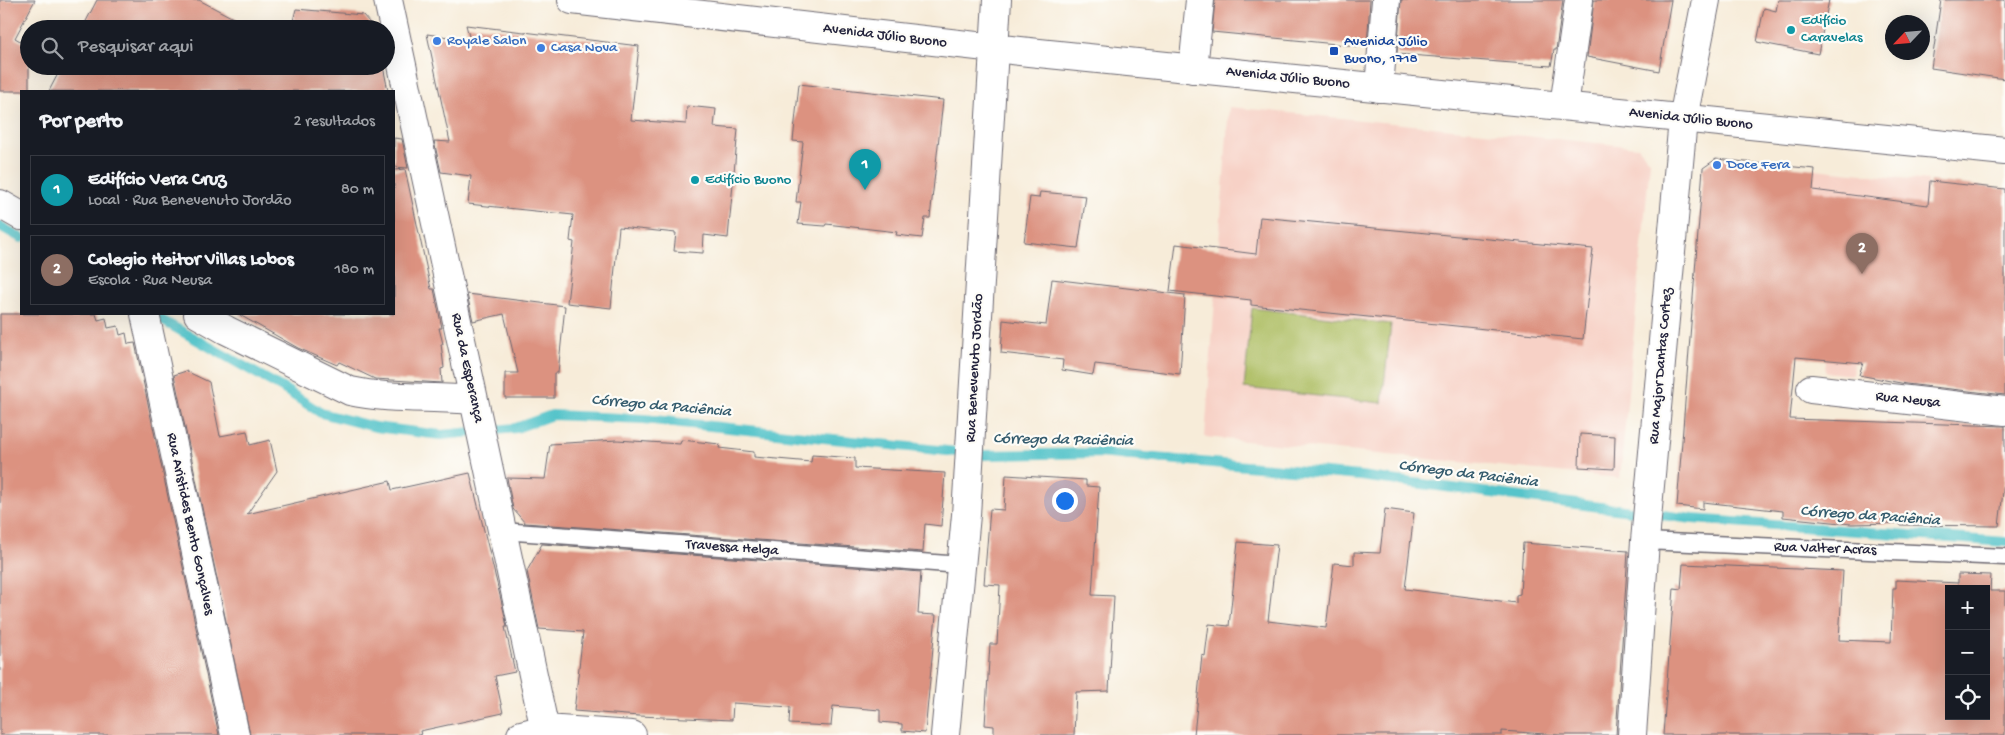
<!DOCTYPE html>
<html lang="pt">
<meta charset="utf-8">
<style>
body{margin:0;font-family:"Gochi Hand",sans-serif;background:#20242c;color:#f1f3f6}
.controls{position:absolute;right:15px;bottom:15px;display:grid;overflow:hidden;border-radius:0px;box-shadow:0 5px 20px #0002}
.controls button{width:45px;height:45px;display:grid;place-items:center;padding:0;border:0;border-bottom:1px solid #363941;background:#171b24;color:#f1f3f6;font:25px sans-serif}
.compass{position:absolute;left:1885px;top:15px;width:45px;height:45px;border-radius:50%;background:#171b24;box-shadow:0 5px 20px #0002;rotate:244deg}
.you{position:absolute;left:1064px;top:500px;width:18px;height:18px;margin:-12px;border:4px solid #fff;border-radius:50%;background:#1a73e8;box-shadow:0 0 0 8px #1a73e833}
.badge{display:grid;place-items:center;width:32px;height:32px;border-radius:50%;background:#db2777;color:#fff;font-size:16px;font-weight:700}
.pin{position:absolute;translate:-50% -41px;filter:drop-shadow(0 1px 2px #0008)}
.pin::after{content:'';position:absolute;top:26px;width:18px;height:15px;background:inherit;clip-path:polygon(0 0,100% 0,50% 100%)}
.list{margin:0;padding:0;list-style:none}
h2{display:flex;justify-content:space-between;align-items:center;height:65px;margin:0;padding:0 20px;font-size:21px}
h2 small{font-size:16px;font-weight:400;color:#9ea1a6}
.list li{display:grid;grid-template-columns:32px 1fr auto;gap:15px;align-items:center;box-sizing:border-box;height:70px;margin:0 10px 10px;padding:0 10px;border:1px solid #363941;border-radius:0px}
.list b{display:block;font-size:19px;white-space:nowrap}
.list p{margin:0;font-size:16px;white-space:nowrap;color:#9ea1a6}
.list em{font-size:16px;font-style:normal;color:#9ea1a6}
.icon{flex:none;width:28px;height:28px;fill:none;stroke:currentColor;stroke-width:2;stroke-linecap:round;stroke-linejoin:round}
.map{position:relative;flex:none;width:2005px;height:735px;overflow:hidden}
.search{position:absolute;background:#171b24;box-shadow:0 5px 20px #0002;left:20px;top:20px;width:375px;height:55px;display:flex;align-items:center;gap:12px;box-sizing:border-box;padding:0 18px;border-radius:28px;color:#9ea1a6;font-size:19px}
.panel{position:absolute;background:#171b24;box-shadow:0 5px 20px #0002;left:20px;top:90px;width:375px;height:225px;border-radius:0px}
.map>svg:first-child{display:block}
.built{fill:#f7d1c6}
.green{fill:#abbc5f;stroke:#666f4d}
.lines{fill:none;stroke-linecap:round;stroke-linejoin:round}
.stream{stroke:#56c4ca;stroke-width:10}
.building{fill:#dc9280;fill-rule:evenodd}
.lane-casing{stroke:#6d6972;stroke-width:19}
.street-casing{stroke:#6d6972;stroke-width:30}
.secondary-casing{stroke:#6d6972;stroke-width:30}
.lane{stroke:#fff;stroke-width:16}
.street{stroke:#fff;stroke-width:28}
.secondary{stroke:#fff;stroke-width:28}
.culture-dot{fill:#0f9aa8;stroke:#fdfcf7;stroke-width:2}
.shop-dot{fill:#3f7fe0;stroke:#fdfcf7;stroke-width:2}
.transit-dot{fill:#1a4fb4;stroke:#fdfcf7;stroke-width:2}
.labels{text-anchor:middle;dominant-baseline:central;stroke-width:4.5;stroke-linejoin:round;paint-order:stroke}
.culture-label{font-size:15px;fill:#0d838f;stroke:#fdfcf7;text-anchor:start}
.street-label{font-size:15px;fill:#22223b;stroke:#fdfcf7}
.shop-label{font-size:15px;fill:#366cbe;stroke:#fdfcf7;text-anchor:start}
.transit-label{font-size:15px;fill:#164399;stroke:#fdfcf7;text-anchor:start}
.water-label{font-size:16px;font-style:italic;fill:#345b6d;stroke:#fdfcf7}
</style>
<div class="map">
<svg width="2005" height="735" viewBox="0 0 2005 735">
<rect width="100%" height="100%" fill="#fdfcf7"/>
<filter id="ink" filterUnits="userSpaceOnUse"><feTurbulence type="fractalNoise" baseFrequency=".02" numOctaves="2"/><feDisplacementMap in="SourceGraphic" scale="10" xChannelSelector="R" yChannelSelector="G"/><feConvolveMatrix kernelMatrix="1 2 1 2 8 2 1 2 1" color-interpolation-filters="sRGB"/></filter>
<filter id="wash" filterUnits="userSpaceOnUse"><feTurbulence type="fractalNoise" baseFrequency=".0096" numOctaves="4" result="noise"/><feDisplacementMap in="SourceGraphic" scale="20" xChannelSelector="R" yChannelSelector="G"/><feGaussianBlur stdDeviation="1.12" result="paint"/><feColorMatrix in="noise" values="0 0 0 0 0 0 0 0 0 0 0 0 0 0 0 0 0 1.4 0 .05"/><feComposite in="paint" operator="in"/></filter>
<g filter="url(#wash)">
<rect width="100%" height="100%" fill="#f7ecd9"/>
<path class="built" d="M 1229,107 L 1638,147 L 1650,161 L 1620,478 L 1205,437 Z
M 1815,169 L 1928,181 L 1918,271 L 1856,326 L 1853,375 L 1825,372 L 1832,279 L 1807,276 Z"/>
<path class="green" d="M 1252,308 L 1391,324 L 1382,403 L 1244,388 Z"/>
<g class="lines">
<path class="stream" d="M 0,226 L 21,238
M 151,314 L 284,389 L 321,413 L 375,427 L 441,435 L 516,428 L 552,415 L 644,419 L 985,455 L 1098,453 L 1360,476 L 1693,519 L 2005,542"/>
</g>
<g id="blocks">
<path class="building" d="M 0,0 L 35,0 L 15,38 L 29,46 L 29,91 L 0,91 Z
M 97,0 L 199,0 L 254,29 L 82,29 Z
M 1215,0 L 1370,0 L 1367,47 L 1212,32 Z
M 1401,0 L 1563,0 L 1556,50 L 1554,50 L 1551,66 L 1397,54 Z
M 1594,0 L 1671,0 L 1659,71 L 1587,57 Z
M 1778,0 L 1829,0 L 1818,54 L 1757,42 L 1764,8 L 1776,11 Z
M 1941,0 L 2005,0 L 2005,79 L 1931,68 Z
M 296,9 L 363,15 L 375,29 L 291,29 Z
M 466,25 L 639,46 L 631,120 L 686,124 L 687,106 L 716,109 L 714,127 L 738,129 L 728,238 L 704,235 L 703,253 L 674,251 L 676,233 L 619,227 L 611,308 L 567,303 L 574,242 L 570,241 L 573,215 L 468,204 L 471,176 L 441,172 L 434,141 L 450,142 L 427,34 L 470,40 Z
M 62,66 L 383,66 L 388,91 L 49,91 Z
M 799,84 L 943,100 L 930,218 L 925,218 L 922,238 L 896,235 L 897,232 L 826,224 L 825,226 L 798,224 L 801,202 L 796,202 L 803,142 L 793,141 Z
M 394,138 L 402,139 L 408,168 L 394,167 Z
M 1716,159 L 1815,169 L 1813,190 L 1928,205 L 1930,181 L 2005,189 L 2005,395 L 1906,384 L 1859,375 L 1863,363 L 1796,357 L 1790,419 L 2005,426 L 2005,475 L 1999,526 L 1900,525 L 1900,523 L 1851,524 L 1783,517 L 1783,511 L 1703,502 L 1703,509 L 1677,506 L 1703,168 Z
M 405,169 L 431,289 L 434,289 L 442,328 L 439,328 L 443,344 L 441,344 L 444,368 L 441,369 L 442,383 L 375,379 L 339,362 L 337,365 L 298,348 L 238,314 L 394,314 L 394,170 Z
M 1040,192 L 1086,196 L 1078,248 L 1024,242 L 1030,197 L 1039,198 Z
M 1260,217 L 1593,249 L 1583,339 L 1251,305 L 1251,300 L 1170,291 L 1176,244 L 1256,254 Z
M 1052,279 L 1185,295 L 1180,374 L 1095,364 L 1093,375 L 1062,370 L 1063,360 L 1001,353 L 1003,320 L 1046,325 Z
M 467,294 L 565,306 L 558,373 L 554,373 L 554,398 L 505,398 L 505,373 L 518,373 L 504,314 L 473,321 Z
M 0,314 L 96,314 L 98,320 L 106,318 L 108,328 L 118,326 L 120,335 L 126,333 L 128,344 L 135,343 L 219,735 L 0,735 Z
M 186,371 L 209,382 L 220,436 L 247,431 L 250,445 L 270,440 L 277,471 L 247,514 L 390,481 L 392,490 L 470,473 L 504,612 L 507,627 L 505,627 L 515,672 L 495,676 L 503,713 L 420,731 L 421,735 L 250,735 L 174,375 Z
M 1580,434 L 1615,436 L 1614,469 L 1579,467 Z
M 617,440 L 680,444 L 681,440 L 720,444 L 719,448 L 754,452 L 754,457 L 811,462 L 812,455 L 855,458 L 855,468 L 945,473 L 941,526 L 925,524 L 923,552 L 525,523 L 513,509 L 507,478 L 545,479 L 550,444 Z
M 1006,475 L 1086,480 L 1086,486 L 1099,487 L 1092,595 L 1114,596 L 1109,691 L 1076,692 L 1074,735 L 994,735 L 994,726 L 985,725 L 990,644 L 997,644 L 1000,585 L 984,584 L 988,533 L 990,509 L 1004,510 Z
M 1385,509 L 1414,513 L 1405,589 L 1516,603 L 1516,595 L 1520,594 L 1523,543 L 1628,551 L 1616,735 L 1559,735 L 1502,731 L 1502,735 L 1194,735 L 1202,655 L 1205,656 L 1209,624 L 1229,626 L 1238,542 L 1277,545 L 1268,621 L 1326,628 L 1334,563 L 1354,565 L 1354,552 L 1380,553 Z
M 542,544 L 921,572 L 918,614 L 936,615 L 925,733 L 902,731 L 902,724 L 880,722 L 880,710 L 833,706 L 831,726 L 789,724 L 790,707 L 733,703 L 732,720 L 639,716 L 574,711 L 583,632 L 539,629 L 527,571 Z
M 1683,564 L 1843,571 L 1839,640 L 1891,642 L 1893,588 L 1896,588 L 1896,580 L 1958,583 L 1958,574 L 1991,575 L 1990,591 L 2005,591 L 2005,735 L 1663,735 L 1674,588 L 1681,589 ZM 1949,589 L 1986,589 L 1986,716 L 1949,716 Z"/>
</g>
</g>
<g filter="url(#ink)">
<use href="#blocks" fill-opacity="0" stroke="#6d6972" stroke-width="1"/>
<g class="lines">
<g class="lane-casing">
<path id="lane" d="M 502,531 L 961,565
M 1645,541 L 2005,557"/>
</g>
<g class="street-casing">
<path id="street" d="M 388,0 L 546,735
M 1193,69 L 1200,0
M 1379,88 L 1386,0
M 1564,106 L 1579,0
M 0,204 L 21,216
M 145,314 L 235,735
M 198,314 L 226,330 L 350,391 C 390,400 432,396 473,400
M 1811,389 L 2005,411
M 521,735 L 545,729 L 632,735
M 945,735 L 966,515 L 997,0"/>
</g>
<g class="secondary-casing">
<path id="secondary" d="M 572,0 L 1029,52 L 2005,151
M 1632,735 L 1645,541 L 1683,119 L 1706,0"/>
</g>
<use href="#lane" class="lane"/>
<use href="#street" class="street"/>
<use href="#secondary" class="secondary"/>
</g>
</g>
<g class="culture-dot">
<circle cx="1791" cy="30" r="5"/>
<circle cx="695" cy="180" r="5"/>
</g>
<g class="shop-dot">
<circle cx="437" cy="41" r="5"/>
<circle cx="541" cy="48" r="5"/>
<circle cx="1717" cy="165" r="5"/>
</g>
<rect class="transit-dot" x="1329" y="46" width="10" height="10" rx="2.5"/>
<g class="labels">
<g class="culture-label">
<text x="1801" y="21">Edifício<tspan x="1801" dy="17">Caravelas</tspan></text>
<text x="705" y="180">Edifício Buono</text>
</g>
<g class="street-label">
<text transform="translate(885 36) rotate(7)">Avenida Júlio Buono</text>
<text transform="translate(1288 78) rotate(6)">Avenida Júlio Buono</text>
<text transform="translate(1691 119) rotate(6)">Avenida Júlio Buono</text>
<text transform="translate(1661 366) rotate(-85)">Rua Major Dantas Cortez</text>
<text transform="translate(467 368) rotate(78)">Rua da Esperança</text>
<text transform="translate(975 368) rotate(-87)">Rua Benevenuto Jordão</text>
<text transform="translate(1908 400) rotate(6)">Rua Neusa</text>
<text transform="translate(190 524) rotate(78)">Rua Aristides Bento Gonçalves</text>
<text transform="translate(732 548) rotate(4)">Travessa Helga</text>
<text transform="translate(1825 549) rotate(2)">Rua Valter Acras</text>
</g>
<g class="shop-label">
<text x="447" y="41">Royale Salon</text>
<text x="551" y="48">Casa Nova</text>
<text x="1727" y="165">Doce Fera</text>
</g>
<g class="transit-label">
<text x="1344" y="42">Avenida Júlio<tspan x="1344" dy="17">Buono, 1718</tspan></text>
</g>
<g class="water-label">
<text transform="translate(661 407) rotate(5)">Córrego da Paciência</text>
<text transform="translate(1063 441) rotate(1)">Córrego da Paciência</text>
<text transform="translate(1468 475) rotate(7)">Córrego da Paciência</text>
<text transform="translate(1870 517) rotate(4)">Córrego da Paciência</text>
</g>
</g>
</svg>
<div class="controls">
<button>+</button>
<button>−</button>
<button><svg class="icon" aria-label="locate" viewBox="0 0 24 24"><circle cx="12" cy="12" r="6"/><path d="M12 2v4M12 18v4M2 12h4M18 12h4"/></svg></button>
</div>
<svg class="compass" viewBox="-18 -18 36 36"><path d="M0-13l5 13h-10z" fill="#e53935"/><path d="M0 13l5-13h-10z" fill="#9ea1a6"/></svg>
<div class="you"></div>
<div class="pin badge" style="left:865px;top:190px;background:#0f9aa8">1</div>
<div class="pin badge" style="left:1862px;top:274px;background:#8d6e63">2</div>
<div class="search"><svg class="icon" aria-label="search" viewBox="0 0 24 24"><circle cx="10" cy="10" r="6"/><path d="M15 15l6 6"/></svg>Pesquisar aqui</div>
<section class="panel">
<h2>Por perto<small>2 resultados</small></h2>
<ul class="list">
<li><span class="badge" style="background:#0f9aa8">1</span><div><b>Edifício Vera Cruz</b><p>Local · Rua Benevenuto Jordão</p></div><em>80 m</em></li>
<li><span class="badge" style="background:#8d6e63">2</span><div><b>Colegio Heitor Villas Lobos</b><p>Escola · Rua Neusa</p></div><em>180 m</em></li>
</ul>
</section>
</div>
